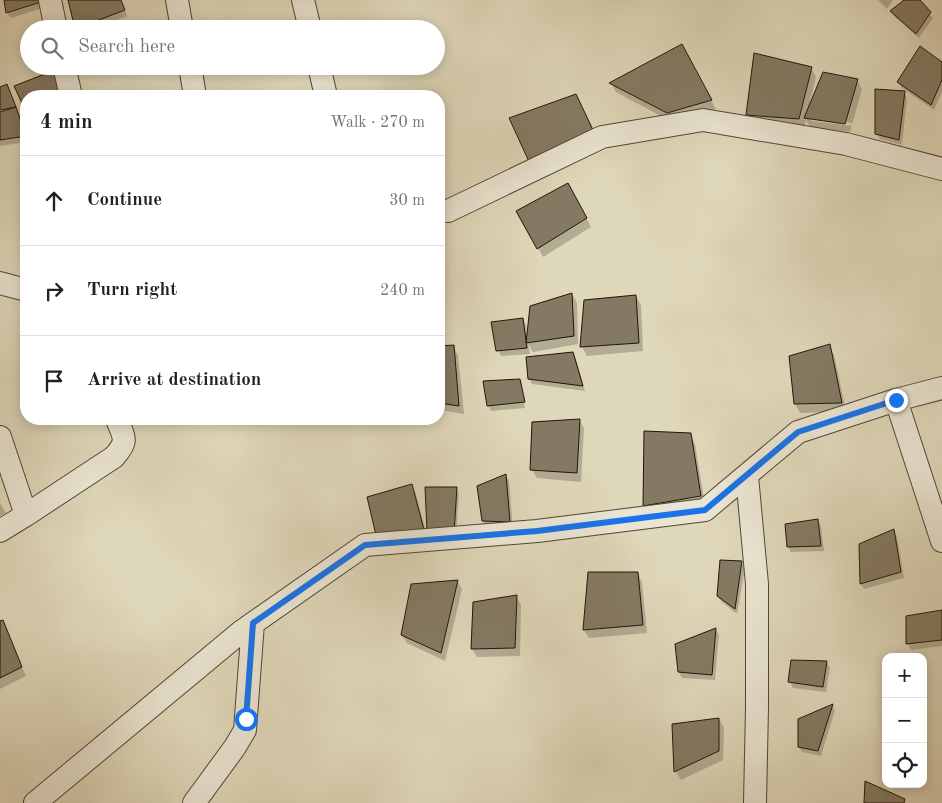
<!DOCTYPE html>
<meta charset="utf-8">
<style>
body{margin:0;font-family:"Old Standard TT",serif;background:#f2f2f2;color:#202124}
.controls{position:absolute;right:15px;bottom:15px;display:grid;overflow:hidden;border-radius:10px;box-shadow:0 2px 12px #0003}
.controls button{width:45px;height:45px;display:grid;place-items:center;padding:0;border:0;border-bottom:1px solid #e0e0e0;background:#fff;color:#202124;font:25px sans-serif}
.stop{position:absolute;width:15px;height:15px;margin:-11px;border:4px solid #1a73e8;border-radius:50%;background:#fff}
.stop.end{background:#1a73e8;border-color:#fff;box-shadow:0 1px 5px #0008}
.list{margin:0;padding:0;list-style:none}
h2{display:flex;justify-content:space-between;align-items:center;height:65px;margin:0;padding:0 20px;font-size:21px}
h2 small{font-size:16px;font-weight:400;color:#757577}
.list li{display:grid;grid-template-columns:32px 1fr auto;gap:15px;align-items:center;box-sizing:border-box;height:90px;padding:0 20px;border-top:1px solid #e0e0e0}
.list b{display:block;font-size:19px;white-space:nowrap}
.list em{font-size:16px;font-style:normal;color:#757577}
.icon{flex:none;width:28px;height:28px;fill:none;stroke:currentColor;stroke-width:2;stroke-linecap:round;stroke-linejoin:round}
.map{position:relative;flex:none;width:942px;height:803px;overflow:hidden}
.search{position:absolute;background:#fff;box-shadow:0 2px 12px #0003;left:20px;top:20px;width:425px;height:55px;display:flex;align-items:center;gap:12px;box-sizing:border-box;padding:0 18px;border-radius:28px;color:#757577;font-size:19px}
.panel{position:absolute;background:#fff;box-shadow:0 2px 12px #0003;left:20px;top:90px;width:425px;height:335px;border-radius:20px}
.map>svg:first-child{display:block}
.shadow{fill:#0003;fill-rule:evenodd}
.building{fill:#847a63;stroke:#211506}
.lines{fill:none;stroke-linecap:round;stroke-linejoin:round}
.street-casing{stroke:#504633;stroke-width:24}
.street{stroke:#eae5d2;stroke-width:22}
.route{stroke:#1a73e8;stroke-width:6}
</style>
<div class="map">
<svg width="942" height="803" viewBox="0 0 942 803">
<rect width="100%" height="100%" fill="#dfd7b9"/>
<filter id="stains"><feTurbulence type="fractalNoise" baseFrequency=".004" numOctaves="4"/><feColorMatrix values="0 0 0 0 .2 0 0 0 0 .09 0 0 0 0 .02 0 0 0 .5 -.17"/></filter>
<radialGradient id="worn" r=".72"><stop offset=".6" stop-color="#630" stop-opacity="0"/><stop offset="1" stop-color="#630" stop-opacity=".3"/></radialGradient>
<path class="shadow" d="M 5,0 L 41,0 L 43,8 L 11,18 L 7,13 Z
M 69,0 L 121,0 L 127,16 L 93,29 L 76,29 Z
M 878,0 L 893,0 L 887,9 Z
M 906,0 L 918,0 L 933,18 L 919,38 L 895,17 L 892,11 Z
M 681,45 L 716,109 L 672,122 L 616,92 L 611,83 Z
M 755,54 L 811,68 L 816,77 L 810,102 L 811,103 L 857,80 L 862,89 L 850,132 L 810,127 L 806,120 L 804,128 L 752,124 L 747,115 ZM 812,118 L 852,123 L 852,126 L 812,121 Z
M 942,63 L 942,92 L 934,110 L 902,88 L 898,82 Z
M 0,88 L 9,91 L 19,114 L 26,136 L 26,142 L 0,146 Z
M 904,92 L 907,98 L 902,145 L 880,139 L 877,133 Z
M 573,193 L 591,227 L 543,257 L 518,211 Z
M 572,294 L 577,303 L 578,344 L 533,352 L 528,344 L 530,354 L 501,356 L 498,350 L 522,319 L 526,325 L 527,337 Z
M 636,296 L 641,305 L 643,351 L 587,356 L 582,347 L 585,301 Z
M 829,346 L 834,354 L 846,411 L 800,413 L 795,404 Z
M 439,347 L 453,347 L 458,355 L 464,414 L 439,410 Z
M 573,353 L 576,359 L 585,391 L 532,384 L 529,378 Z
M 520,380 L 522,384 L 520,384 L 525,408 L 491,411 L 488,405 Z
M 579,420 L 584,428 L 581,482 L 537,478 L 532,470 Z
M 690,435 L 695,444 L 705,505 L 649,514 L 644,505 Z
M 506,476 L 509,481 L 513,528 L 486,526 L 483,521 Z
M 411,485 L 416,494 L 428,539 L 382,543 Z
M 456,488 L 459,494 L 456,538 L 432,537 Z
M 0,503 L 6,513 L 0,516 Z
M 817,520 L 821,526 L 824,551 L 791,552 L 788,546 Z
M 894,531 L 897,536 L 904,578 L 864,589 L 861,584 L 861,545 Z
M 741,562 L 745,568 L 737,614 L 722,602 L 718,596 Z
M 637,573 L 642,582 L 647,633 L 589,638 L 584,630 Z
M 457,581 L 462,589 L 445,661 L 407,643 L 402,635 Z
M 516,596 L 521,605 L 520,656 L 477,657 L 472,649 Z
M 942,612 L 942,646 L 911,650 L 908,644 L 907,617 Z
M 2,622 L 26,676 L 0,689 L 0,623 Z
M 716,630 L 719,635 L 715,680 L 682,678 L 679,672 L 676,645 Z
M 827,662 L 830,668 L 826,692 L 793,688 L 790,682 Z
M 832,705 L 835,710 L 821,756 L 802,752 L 799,747 Z
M 719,719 L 724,728 L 723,760 L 681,780 L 676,772 L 673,725 Z"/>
<path class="building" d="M 4,0 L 41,0 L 41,2 L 6,13 Z
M 68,0 L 121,0 L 125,10 L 75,29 Z
M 904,0 L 920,0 L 931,12 L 916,34 L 890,11 Z
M 682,44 L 712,100 L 667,113 L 609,83 Z
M 920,46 L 942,62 L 942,80 L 931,105 L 897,82 Z
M 754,53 L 812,67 L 799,119 L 746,115 Z
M 55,70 L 62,96 L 26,96 L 26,112 L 14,86 Z
M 823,72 L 858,79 L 845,124 L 804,118 Z
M 7,84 L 16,107 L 0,110 L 0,87 Z
M 875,89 L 905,91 L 899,140 L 875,134 Z
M 576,94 L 593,130 L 531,166 L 509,118 Z
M 16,107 L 26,136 L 0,140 L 0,112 Z
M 568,183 L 587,218 L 537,249 L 516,211 Z
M 572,293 L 574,336 L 526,343 L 530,306 Z
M 636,295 L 639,343 L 580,347 L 584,300 Z
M 523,318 L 527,348 L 496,351 L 491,322 Z
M 830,344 L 842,403 L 794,404 L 789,356 Z
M 454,345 L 459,406 L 439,403 L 439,346 Z
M 573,352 L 583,386 L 528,379 L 526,357 Z
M 520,379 L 525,402 L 487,406 L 483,381 Z
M 580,419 L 577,473 L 530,470 L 532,422 Z
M 644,431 L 691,433 L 701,496 L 643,506 Z
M 506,474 L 510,522 L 482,521 L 477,486 Z
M 412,484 L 424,530 L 376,535 L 367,497 Z
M 425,487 L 457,487 L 454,533 L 427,531 Z
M 818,519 L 821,546 L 787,547 L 785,524 Z
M 894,529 L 901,572 L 860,584 L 859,544 Z
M 720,560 L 742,561 L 735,609 L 717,596 Z
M 588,572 L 638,572 L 643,625 L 583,630 Z
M 458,580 L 441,653 L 401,635 L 411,584 Z
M 517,595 L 515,648 L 471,649 L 473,602 Z
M 942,610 L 942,640 L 906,644 L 906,616 Z
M 3,620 L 22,667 L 0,678 L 0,621 Z
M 716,628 L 712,675 L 678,672 L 675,644 Z
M 791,660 L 827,661 L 823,687 L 788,682 Z
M 833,704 L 818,751 L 798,747 L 798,719 Z
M 719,718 L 719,751 L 674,772 L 672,724 Z
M 865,781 L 905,799 L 904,803 L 864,803 Z"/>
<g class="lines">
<g class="street-casing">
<path id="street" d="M 50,0 L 56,29
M 177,0 L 182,29
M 303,0 L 310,29
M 64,66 L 71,96
M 190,66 L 195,96
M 319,66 L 326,96
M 448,211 L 602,137 L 703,120 L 846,144 L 942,169
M 0,283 L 26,290
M 896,400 L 942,541
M 0,437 L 26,515 L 0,531
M 747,476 L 757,584 L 757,707 L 755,803
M 26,515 L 114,457 C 129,440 124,439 117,419
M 35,803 L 242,631 L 365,545 L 537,531 L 705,510 L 798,432 L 896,400 L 942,388
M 194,803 L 235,747 L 245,730 L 253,623"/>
</g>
<use href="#street" class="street"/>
</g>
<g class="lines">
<path class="route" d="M 246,719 L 253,623 L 365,545 L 537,531 L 705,510 L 798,432 L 896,400"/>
</g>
<rect width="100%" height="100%" filter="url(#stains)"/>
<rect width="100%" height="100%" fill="url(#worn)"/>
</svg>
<div class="controls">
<button>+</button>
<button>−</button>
<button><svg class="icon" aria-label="locate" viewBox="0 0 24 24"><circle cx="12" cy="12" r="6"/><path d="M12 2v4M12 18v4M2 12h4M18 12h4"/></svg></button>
</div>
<div class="stop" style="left:246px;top:719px"></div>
<div class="stop end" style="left:896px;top:400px"></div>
<div class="search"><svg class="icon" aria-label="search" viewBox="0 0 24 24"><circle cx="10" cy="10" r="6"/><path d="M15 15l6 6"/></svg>Search here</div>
<section class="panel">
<h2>4 min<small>Walk · 270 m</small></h2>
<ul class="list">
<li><svg class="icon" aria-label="ahead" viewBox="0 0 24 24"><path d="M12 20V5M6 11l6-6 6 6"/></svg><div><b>Continue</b></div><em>30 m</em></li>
<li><svg class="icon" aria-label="right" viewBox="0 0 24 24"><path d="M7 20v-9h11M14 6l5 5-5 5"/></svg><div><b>Turn right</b></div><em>240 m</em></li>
<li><svg class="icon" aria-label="arrive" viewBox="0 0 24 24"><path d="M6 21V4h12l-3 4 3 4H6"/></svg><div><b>Arrive at destination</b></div></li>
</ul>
</section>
</div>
